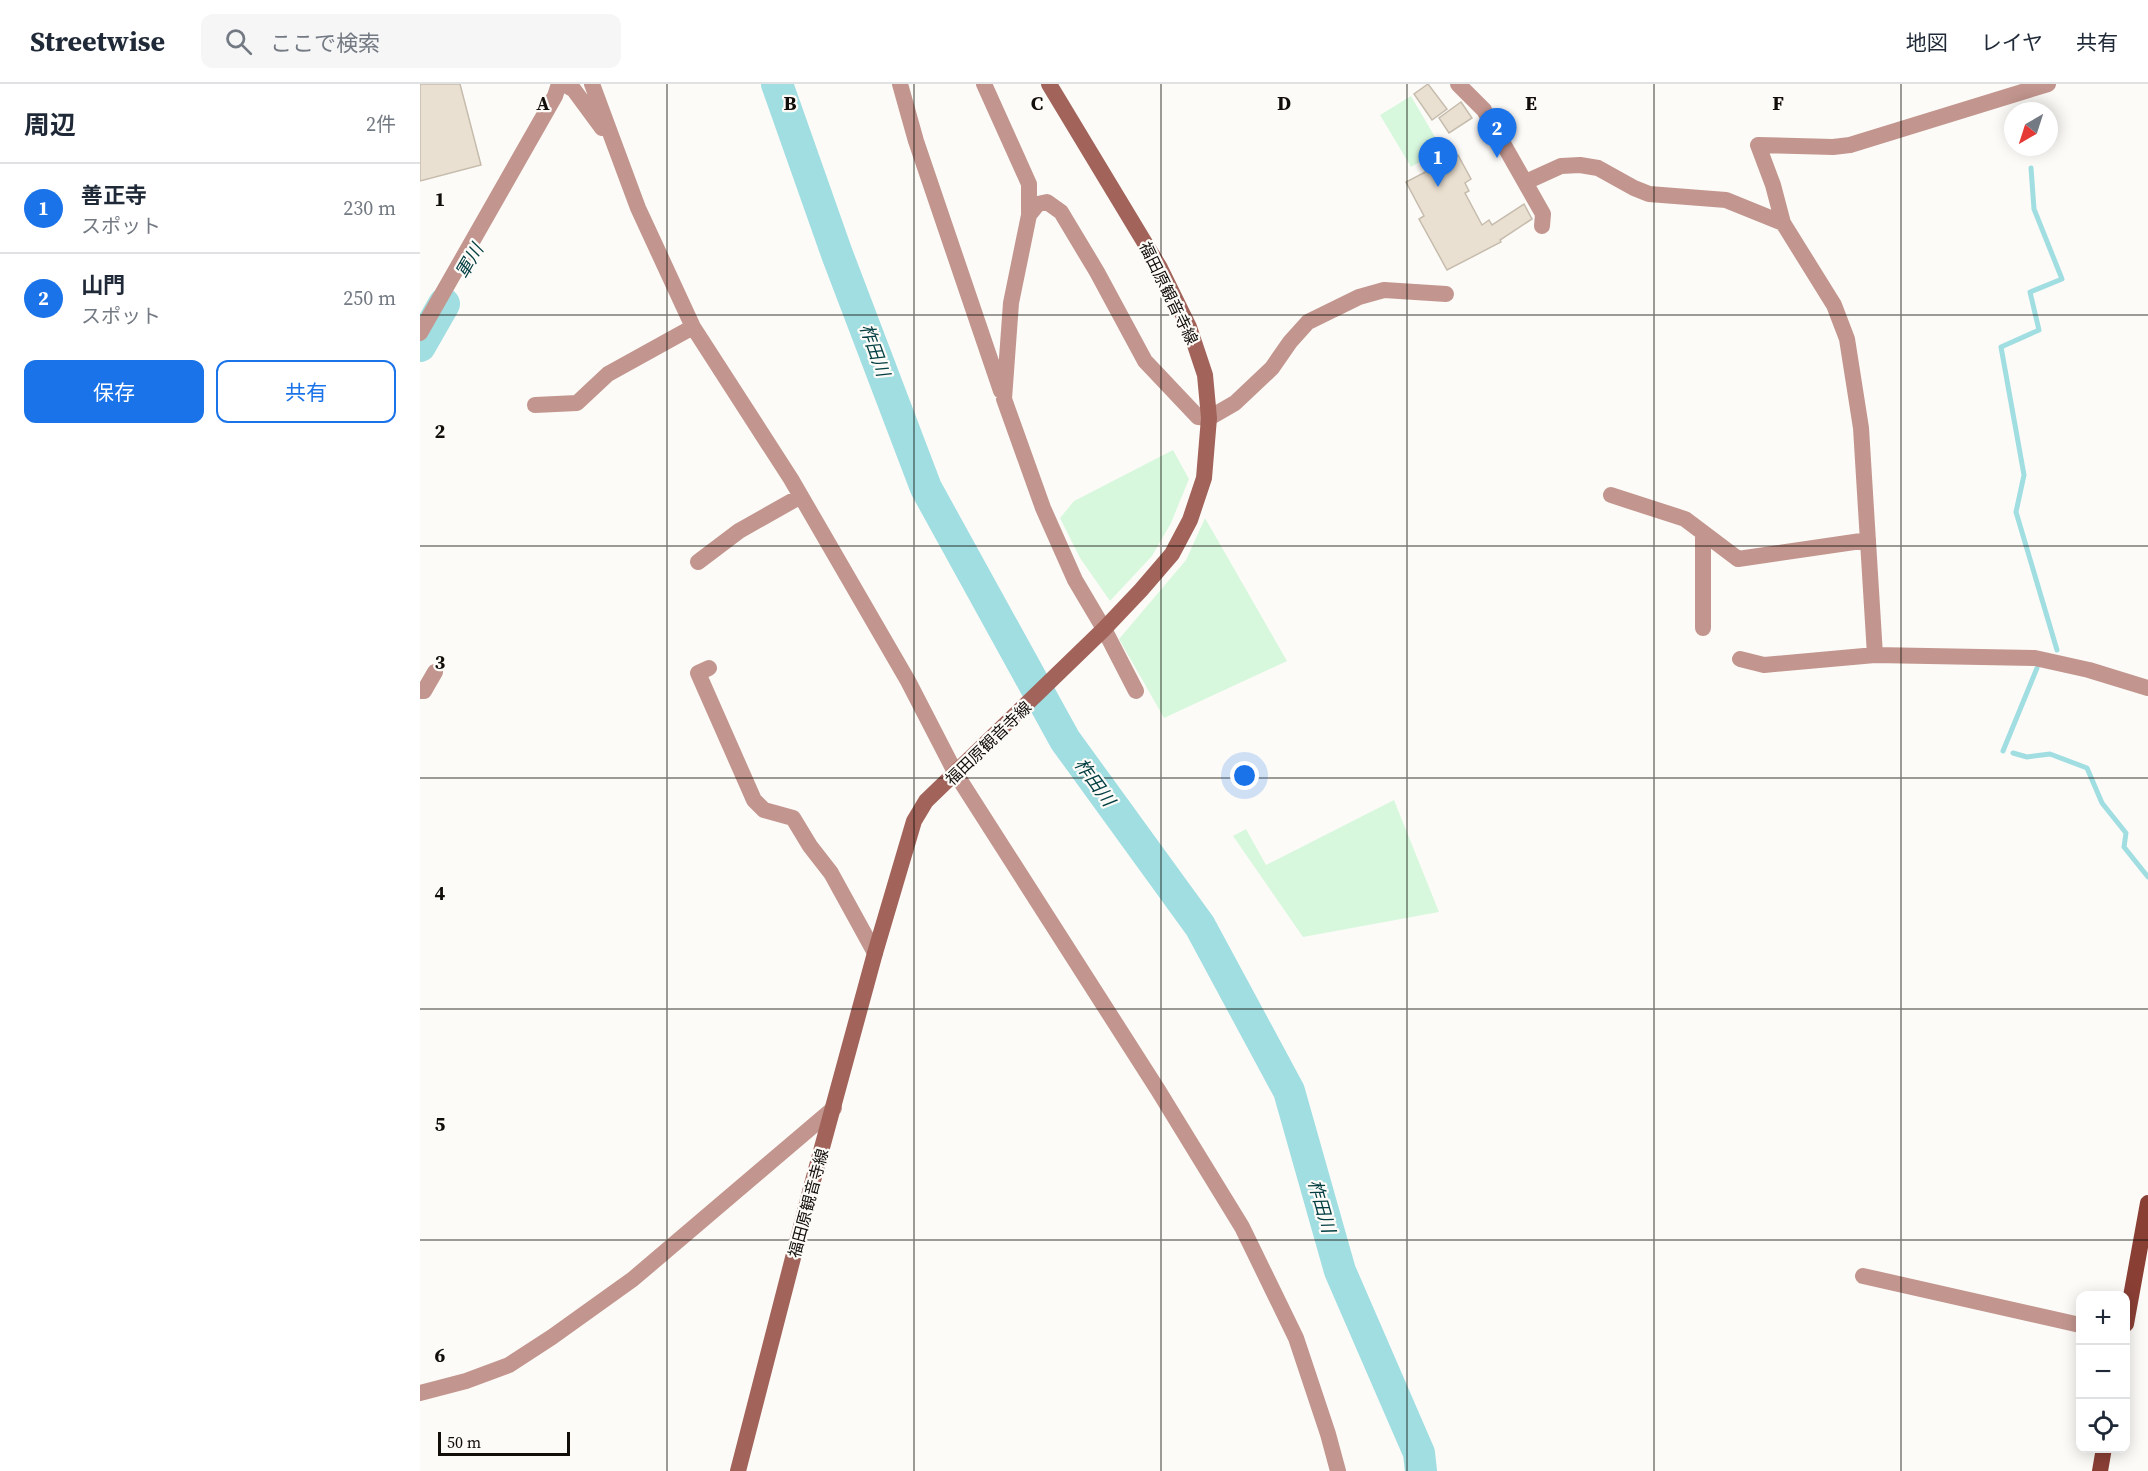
<!DOCTYPE html>
<html lang="ja">
<meta charset="utf-8">
<style>
body{margin:0;font-family:"Source Serif 4","Noto Sans JP",serif;background:#f6f6f7;color:#1f2937}
.controls{position:absolute;right:18px;bottom:18px;display:grid;overflow:hidden;border-radius:12px;box-shadow:0 3px 15px #0003}
.controls button{width:54px;height:54px;display:grid;place-items:center;padding:0;border:0;border-bottom:2px solid #e0e1e3;background:#fff;color:#1f2937;font:30px sans-serif}
.compass{position:absolute;left:1584px;top:18px;width:54px;height:54px;border-radius:50%;background:#fff;box-shadow:0 3px 15px #0003;rotate:219deg}
.scale{position:absolute;left:18px;bottom:15px;width:132px;box-sizing:border-box;padding-left:6px;border:3px solid #110e09;border-top:0;font-size:16px;line-height:21px;white-space:nowrap;color:#110e09;-webkit-text-stroke:4px #fdfbf8;paint-order:stroke}
.you{position:absolute;left:825px;top:692px;width:21px;height:21px;margin:-15px;border:4px solid #fff;border-radius:50%;background:#1a73e8;box-shadow:0 0 0 9px #1a73e833}
.badge{display:grid;place-items:center;width:39px;height:39px;border-radius:50%;background:#1a73e8;color:#fff;font-size:20px;font-weight:700}
.pin{position:absolute;translate:-50% -50px;filter:drop-shadow(0 2px 3px #0008)}
.pin::after{content:'';position:absolute;top:32px;width:21px;height:18px;background:inherit;clip-path:polygon(0 0,100% 0,50% 100%)}
.list{margin:0;padding:0;list-style:none}
h2{display:flex;justify-content:space-between;align-items:center;height:78px;margin:0;padding:0 24px;font-size:26px}
h2 small{font-size:20px;font-weight:400;color:#747a83}
.list li{display:grid;grid-template-columns:39px 1fr auto;gap:18px;align-items:center;box-sizing:border-box;height:90px;padding:0 24px;border-top:2px solid #e0e1e3}
.list b{display:block;font-size:22px;white-space:nowrap}
.list p{margin:0;font-size:20px;white-space:nowrap;color:#747a83}
.list em{font-size:20px;font-style:normal;color:#747a83}
.actions{display:flex;gap:12px;padding:18px 24px}
.actions a{flex:1;padding:14px 0;border:2px solid #1a73e8;border-radius:12px;text-align:center;font-size:21px;color:#1a73e8}
.actions .main{background:#1a73e8;color:#fff}
.icon{flex:none;width:33px;height:33px;fill:none;stroke:currentColor;stroke-width:2;stroke-linecap:round;stroke-linejoin:round}
.map{position:relative;flex:none;width:1728px;height:1387px;overflow:hidden}
header{display:flex;align-items:center;gap:36px;box-sizing:border-box;height:84px;padding:0 30px;background:#fff;border-bottom:2px solid #e0e1e3}
header strong{font-size:28px}
nav{display:flex;gap:33px;margin-inline-start:auto;font-size:21px}
.search{width:420px;height:54px;background:#f6f6f7;display:flex;align-items:center;gap:15px;box-sizing:border-box;padding:0 21px;border-radius:12px;color:#747a83;font-size:22px}
main{display:flex}
aside{flex:1;background:#fff}
.map>svg:first-child{display:block}
.green{fill:#d8f8de}
.lines{fill:none;stroke-linecap:round;stroke-linejoin:round}
.stream{stroke:#a1dee1;stroke-width:5}
.river{stroke:#a1dee1;stroke-width:32}
.building{fill:#eae0d1;stroke:#c6bcad;stroke-width:1.5}
.minor{stroke:#c2968e;stroke-width:16}
.secondary{stroke:#a2645a;stroke-width:16}
.primary{stroke:#8a3f35;stroke-width:16}
.grid{fill:none;stroke:#110e09;stroke-width:1.5;stroke-opacity:0.55}
.labels{text-anchor:middle;dominant-baseline:central;stroke-width:4.5;stroke-linejoin:round;paint-order:stroke}
.street-label{font-size:16px;fill:#110e09;stroke:#fdfbf8}
.water-label{font-size:18px;font-style:italic;fill:#044043;stroke:#fdfbf8}
.grid-label{font-size:20px;text-anchor:middle;font-weight:bold;fill:#110e09;stroke:#fdfbf8;stroke-width:4.5;stroke-linejoin:round;paint-order:stroke}
</style>
<header>
<strong>Streetwise</strong>
<div class="search"><svg class="icon" aria-label="search" viewBox="0 0 24 24"><circle cx="10" cy="10" r="6"/><path d="M15 15l6 6"/></svg>ここで検索</div>
<nav><a>地図</a><a>レイヤ</a><a>共有</a></nav>
</header>
<main>
<aside>
<h2>周辺<small>2件</small></h2>
<ul class="list">
<li><span class="badge">1</span><div><b>善正寺</b><p>スポット</p></div><em>230 m</em></li>
<li><span class="badge">2</span><div><b>山門</b><p>スポット</p></div><em>250 m</em></li>
</ul>
<div class="actions"><a class="main">保存</a><a>共有</a></div>
</aside>
<div class="map">
<svg width="1728" height="1387" viewBox="0 0 1728 1387">
<rect width="100%" height="100%" fill="#fdfbf8"/>
<path class="green" d="M 991,12 L 1022,65 L 991,83 L 960,31 Z
M 753,366 L 769,395 L 751,439 L 732,472 L 690,517 L 660,474 L 640,434 L 654,417 Z
M 785,434 L 867,577 L 744,634 L 699,555 L 766,476 Z
M 974,716 L 1019,828 L 883,853 L 813,752 L 826,745 L 846,781 Z"/>
<g class="lines">
<path class="stream" d="M 1611,84 L 1614,125 L 1642,195 L 1610,208 L 1619,246 L 1581,263 L 1604,391 L 1596,428 L 1637,566
M 1583,667 L 1617,584
M 1593,669 L 1607,673 L 1630,670 L 1667,684 L 1682,719 L 1706,749 L 1704,763 L 1728,793"/>
<path class="river" d="M 357,0 L 417,170 L 506,404 L 645,656 L 780,842 L 869,1007 L 920,1187 L 999,1369 L 1001,1387
M 0,262 L 24,220"/>
</g>
<path class="building" d="M 0,0 L 40,0 L 61,81 L 0,97 Z
M 1008,0 L 1027,25 L 1012,36 L 994,10 Z
M 1041,18 L 1052,34 L 1029,49 L 1019,34 Z
M 1038,71 L 1051,95 L 1045,99 L 1049,107 L 1045,109 L 1062,141 L 1069,136 L 1072,141 L 1104,120 L 1112,135 L 1080,156 L 1081,158 L 1027,186 L 999,135 L 1004,132 L 986,98 Z"/>
<g class="lines">
<path class="minor" d="M 144,0 L 154,6 L 182,44
M 172,0 L 218,124 L 273,243 L 371,395 L 488,597 L 536,690 L 738,1006 L 822,1143 L 876,1254 L 908,1350 L 918,1387
M 480,0 L 496,57 L 581,307
M 564,0 L 609,100 L 609,131 L 591,219 L 584,315 L 623,424 L 655,496 L 684,545 L 716,607
M 1038,0 L 1064,26 L 1123,130 L 1122,142
M 1106,98 L 1141,82 L 1160,81 L 1178,84 L 1214,104 L 1229,110 L 1306,116 L 1363,139
M 609,131 L 618,120 L 627,118 L 641,128 L 677,188 L 725,277 L 778,333 L 789,334 L 815,319 L 852,284 L 870,258 L 888,238 L 939,213 L 964,206 L 1026,210
M 0,249 L 135,12 L 139,0
M 115,321 L 157,319 L 188,290 L 273,243
M 1191,411 L 1265,435 L 1318,475 L 1448,456
M 278,478 L 319,447 L 381,412
M 1283,544 L 1283,449
M 1455,571 L 1441,344 L 1427,255 L 1414,221 L 1363,139 L 1353,101 L 1338,61 L 1413,63 L 1430,61 L 1628,0
M 1320,575 L 1344,581 L 1455,571 L 1615,574 L 1669,586 L 1728,604
M 289,584 L 278,589 L 334,716 L 344,726 L 373,734 L 390,762 L 411,789 L 455,869
M 0,607 L 4,607 L 15,588
M 1443,1192 L 1660,1241
M 0,1309 L 46,1297 L 89,1281 L 132,1253 L 213,1195 L 414,1024"/>
<path class="secondary" d="M 318,1387 L 391,1104 L 455,869 L 494,737 L 506,717 L 684,545 L 721,506 L 752,470 L 770,436 L 784,394 L 789,334 L 785,291 L 769,243 L 740,184 L 629,0"/>
<path class="primary" d="M 1706,1240 L 1728,1119
M 1680,1387 L 1684,1364"/>
</g>
<path class="grid" d="M 247,0 L 247,1387M 494,0 L 494,1387M 741,0 L 741,1387M 987,0 L 987,1387M 1234,0 L 1234,1387M 1481,0 L 1481,1387M 0,231 L 1728,231M 0,462 L 1728,462M 0,694 L 1728,694M 0,925 L 1728,925M 0,1156 L 1728,1156"/>
<g class="labels">
<g class="street-label">
<text transform="translate(749 209) rotate(64)">福田原観音寺線</text>
<text transform="translate(568 659) rotate(-44)">福田原観音寺線</text>
<text transform="translate(388 1119) rotate(-75)">福田原観音寺線</text>
</g>
<g class="water-label">
<text transform="translate(49 177) rotate(-60)">軍川</text>
<text transform="translate(455 266) rotate(70)">柞田川</text>
<text transform="translate(675 698) rotate(54)">柞田川</text>
<text transform="translate(902 1122) rotate(74)">柞田川</text>
</g>
</g>
<g class="grid-label">
<text x="123" y="26">A</text>
<text x="370" y="26">B</text>
<text x="617" y="26">C</text>
<text x="864" y="26">D</text>
<text x="1111" y="26">E</text>
<text x="1358" y="26">F</text>
<text x="20" y="122">1</text>
<text x="20" y="354">2</text>
<text x="20" y="585">3</text>
<text x="20" y="816">4</text>
<text x="20" y="1047">5</text>
<text x="20" y="1278">6</text>
</g>
</svg>
<div class="controls">
<button>+</button>
<button>−</button>
<button><svg class="icon" aria-label="locate" viewBox="0 0 24 24"><circle cx="12" cy="12" r="6"/><path d="M12 2v4M12 18v4M2 12h4M18 12h4"/></svg></button>
</div>
<svg class="compass" viewBox="-18 -18 36 36"><path d="M0-13l5 13h-10z" fill="#e53935"/><path d="M0 13l5-13h-10z" fill="#747a83"/></svg>
<div class="scale">50 m</div>
<div class="you"></div>
<div class="pin badge" style="left:1018px;top:103px">1</div>
<div class="pin badge" style="left:1077px;top:74px">2</div>
</div>
</main>
